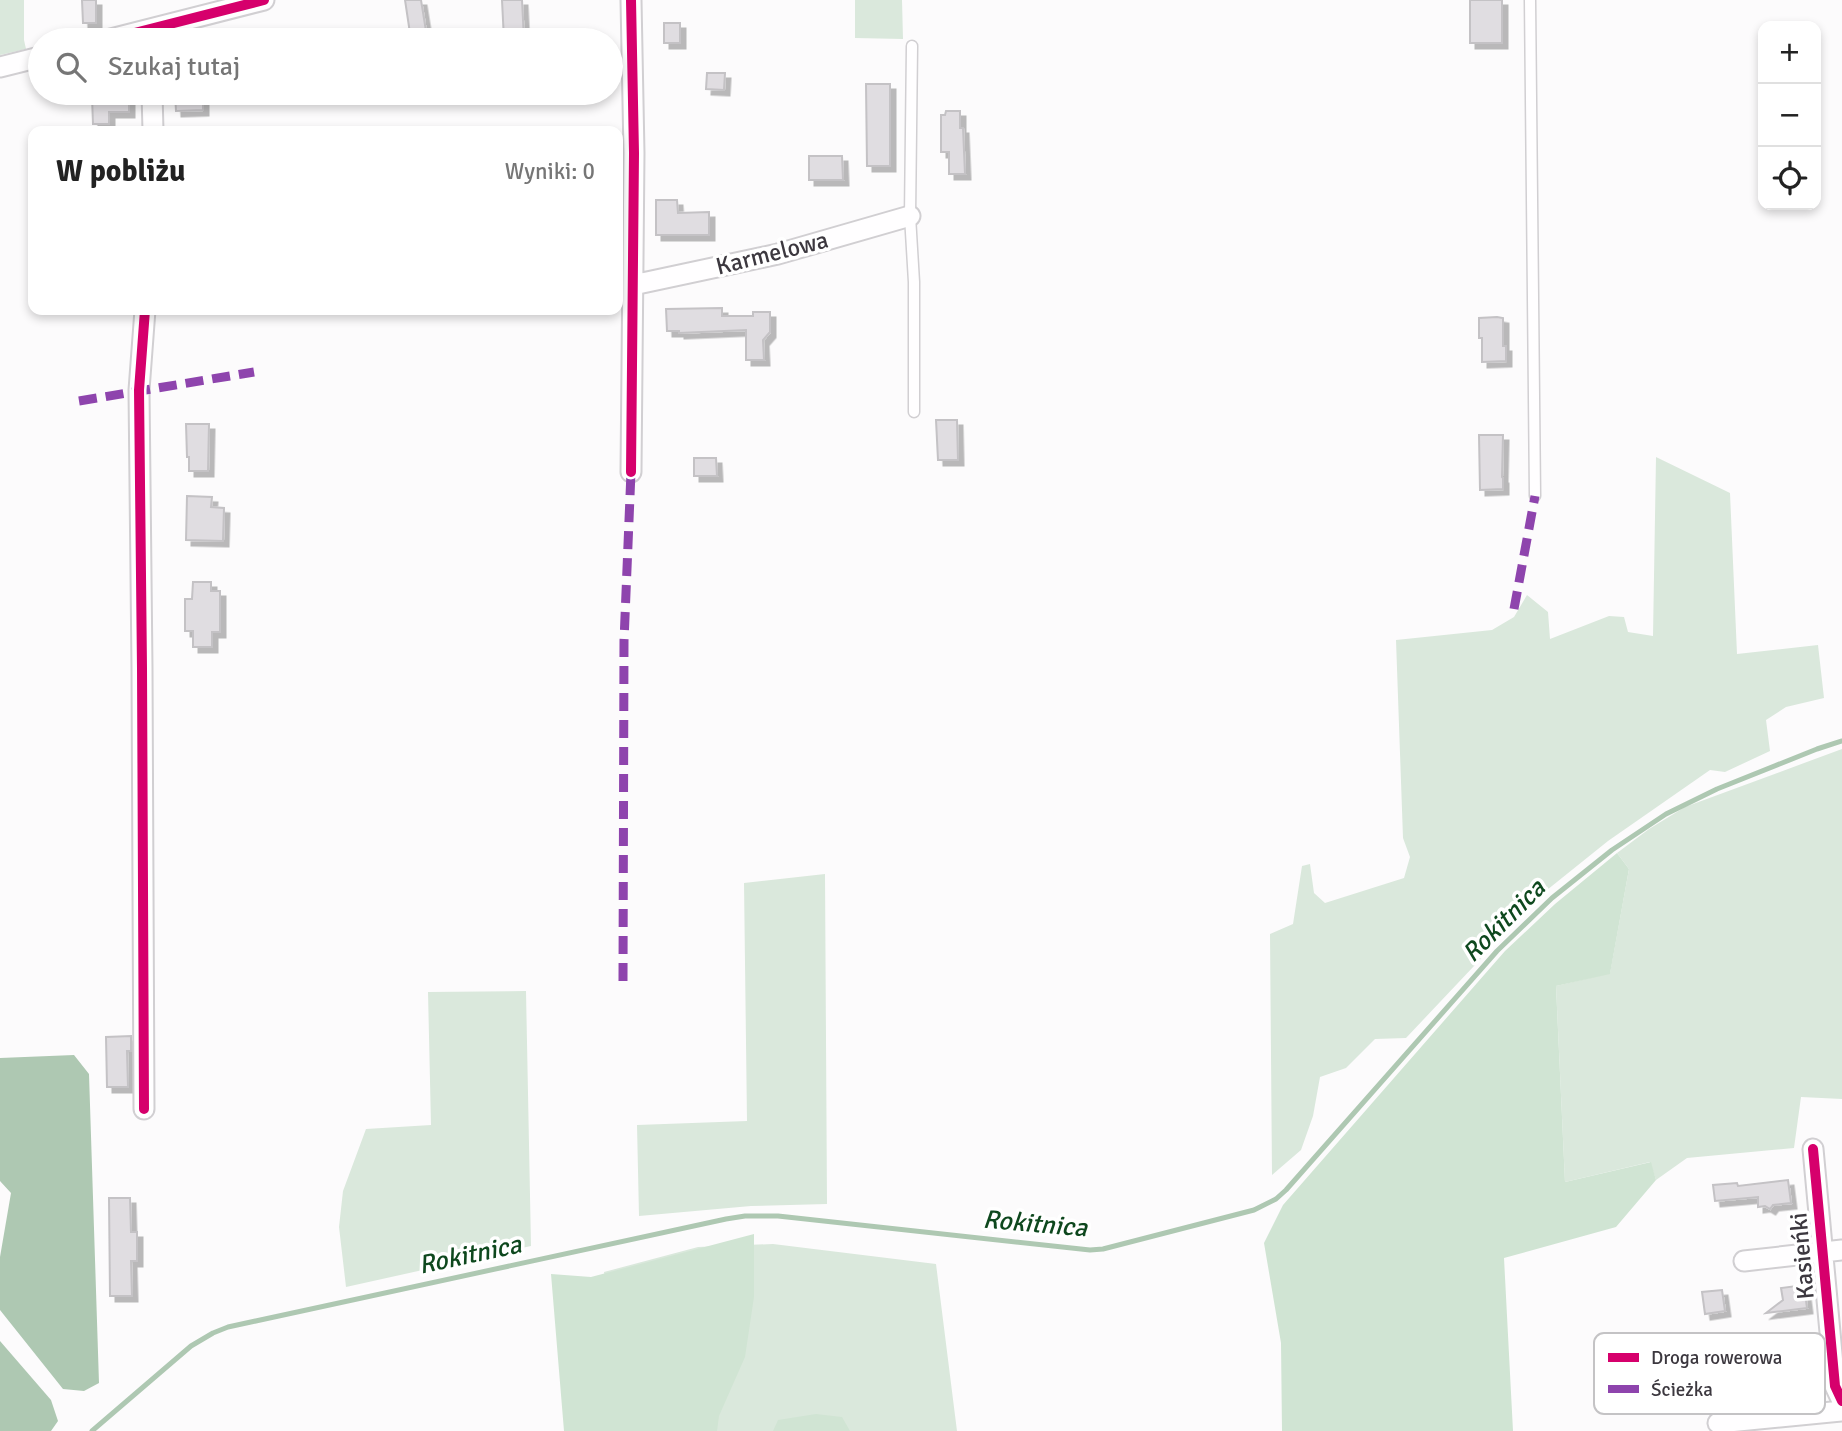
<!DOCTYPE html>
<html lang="pl">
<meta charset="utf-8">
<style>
body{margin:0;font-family:Signika,sans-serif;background:#f6f6f6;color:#222}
.controls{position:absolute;right:21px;top:21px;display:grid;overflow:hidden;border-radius:14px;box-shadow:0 4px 10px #0003}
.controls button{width:63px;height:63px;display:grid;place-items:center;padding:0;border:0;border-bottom:2px solid #e0e0e0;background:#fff;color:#222;font:35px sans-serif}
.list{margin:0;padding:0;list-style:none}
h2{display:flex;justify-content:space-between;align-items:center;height:91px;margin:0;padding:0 28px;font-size:30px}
h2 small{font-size:23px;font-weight:400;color:#767676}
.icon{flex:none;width:38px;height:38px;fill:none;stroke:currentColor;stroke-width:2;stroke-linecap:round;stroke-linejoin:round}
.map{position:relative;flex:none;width:1842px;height:1431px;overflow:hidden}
.search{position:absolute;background:#fff;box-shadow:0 4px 10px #0003;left:28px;top:28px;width:595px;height:77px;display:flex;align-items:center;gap:18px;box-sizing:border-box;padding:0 24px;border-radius:38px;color:#767676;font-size:26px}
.panel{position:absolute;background:#fff;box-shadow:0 4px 10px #0003;left:28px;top:126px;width:595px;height:189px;border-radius:14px}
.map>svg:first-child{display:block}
.green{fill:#dae8dc}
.forest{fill:#d0e4d3}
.water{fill:#aec8b2}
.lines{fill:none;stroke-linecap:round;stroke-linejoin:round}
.stream{stroke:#aec8b2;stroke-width:5}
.building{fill:#e0dde1;stroke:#c4c2c5;stroke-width:2;filter:url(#shadow)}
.lane-casing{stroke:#d1cfd2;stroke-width:13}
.street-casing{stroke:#d1cfd2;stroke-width:23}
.lane{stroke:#fffeff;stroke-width:10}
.street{stroke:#fffeff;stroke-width:19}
.quiet{stroke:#8e44ad;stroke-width:9;stroke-dasharray:18 9;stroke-linecap:butt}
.cycleway-casing{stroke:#fff;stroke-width:15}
.cycleway{stroke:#d6006c;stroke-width:10}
.labels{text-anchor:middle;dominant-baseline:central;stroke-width:7;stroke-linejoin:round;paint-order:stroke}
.street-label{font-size:24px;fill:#3c383f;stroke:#fff}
.water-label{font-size:26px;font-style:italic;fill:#0e481e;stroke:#fff}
.key{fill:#fff;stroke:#c4c3c5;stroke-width:2}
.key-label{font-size:19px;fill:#3c383f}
</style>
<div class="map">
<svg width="1842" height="1431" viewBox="0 0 1842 1431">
<defs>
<filter id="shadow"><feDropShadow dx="5.5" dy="5.5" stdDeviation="0" flood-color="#0004"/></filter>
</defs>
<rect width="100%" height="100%" fill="#fcfbfc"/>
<path class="green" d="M 0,0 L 24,0 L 24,40 L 26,49 L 0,55 Z
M 855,0 L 902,0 L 903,39 L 855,38 Z
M 1656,457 L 1730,493 L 1737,654 L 1818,645 L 1824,698 L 1786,707 L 1766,720 L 1770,751 L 1725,772 L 1710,770 L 1608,841 L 1542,894 L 1406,1038 L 1375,1039 L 1346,1068 L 1320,1077 L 1313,1116 L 1301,1150 L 1272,1175 L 1270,934 L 1293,924 L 1302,866 L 1310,864 L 1314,893 L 1325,903 L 1404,878 L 1410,857 L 1403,838 L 1396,640 L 1492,630 L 1514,617 L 1527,595 L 1548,612 L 1550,639 L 1609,616 L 1624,617 L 1628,632 L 1653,636 Z
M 1842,749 L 1842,1099 L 1801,1097 L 1794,1148 L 1687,1158 L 1656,1180 L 1650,1162 L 1565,1182 L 1556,986 L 1610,973 L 1629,869 L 1617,853 L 1649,829 L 1685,807 Z
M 825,874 L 827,1204 L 751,1206 L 639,1216 L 637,1125 L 747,1121 L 744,883 Z
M 526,991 L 531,1246 L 346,1287 L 339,1227 L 343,1191 L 366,1129 L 431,1125 L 428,992 Z
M 773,1244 L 936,1264 L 957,1431 L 620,1431 L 604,1272 L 698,1247 Z"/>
<path class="forest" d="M 1617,853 L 1629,869 L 1610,974 L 1556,986 L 1565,1182 L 1651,1162 L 1656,1180 L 1616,1227 L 1504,1258 L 1513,1431 L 1282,1431 L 1281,1343 L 1264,1243 L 1283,1205 L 1505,951 L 1555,904 Z
M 754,1234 L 754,1297 L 745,1357 L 719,1416 L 717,1431 L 564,1431 L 551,1274 L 591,1277 Z
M 816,1414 L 842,1417 L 850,1431 L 773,1431 L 778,1420 Z"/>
<path class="water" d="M 74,1055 L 89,1074 L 99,1383 L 84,1391 L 63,1389 L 0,1310 L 0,1257 L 11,1193 L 0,1181 L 0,1058 Z
M 0,1341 L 51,1400 L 58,1421 L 51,1431 L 0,1431 Z"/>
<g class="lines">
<path class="stream" d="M 92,1431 L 191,1346 L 213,1333 L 228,1327 L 726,1219 L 745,1216 L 778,1216 L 1090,1250 L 1103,1249 L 1254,1210 L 1276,1199 L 1286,1190 L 1497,951 L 1552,898 L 1612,850 L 1666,814 L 1717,789 L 1817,749 L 1842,741"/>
</g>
<path class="building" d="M 82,0 L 96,0 L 96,23 L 83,23 Z
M 405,0 L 421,0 L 426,31 L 423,40 L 411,40 Z
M 502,0 L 522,0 L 524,40 L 504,40 Z
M 1470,0 L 1502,0 L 1502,43 L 1470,43 Z
M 664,23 L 680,23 L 680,43 L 664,43 Z
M 707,73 L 725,73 L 724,90 L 706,89 Z
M 866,84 L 890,84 L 890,166 L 867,166 Z
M 175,93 L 203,93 L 203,110 L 176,111 Z
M 129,96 L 129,112 L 109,112 L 109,124 L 93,124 L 92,97 Z
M 946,111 L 960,111 L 960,128 L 963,128 L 965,174 L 949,174 L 949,152 L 941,152 L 941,115 L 945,115 Z
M 809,156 L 842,156 L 843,180 L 809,180 Z
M 656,200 L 677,200 L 678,213 L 709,212 L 709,235 L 656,235 Z
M 722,308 L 722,316 L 753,316 L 753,312 L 770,312 L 770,332 L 763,340 L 764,360 L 746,360 L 746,330 L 679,333 L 679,331 L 667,331 L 666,309 Z
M 1497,317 L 1503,318 L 1503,346 L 1506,346 L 1506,361 L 1482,362 L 1482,338 L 1479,338 L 1479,318 Z
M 936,420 L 957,420 L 958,460 L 938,460 Z
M 186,424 L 209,424 L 208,471 L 189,471 L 189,457 L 187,457 Z
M 1479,435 L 1503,435 L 1502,477 L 1503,478 L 1503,489 L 1480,490 Z
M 694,458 L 716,458 L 717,476 L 694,476 Z
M 187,496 L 212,497 L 211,507 L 224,508 L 223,541 L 186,540 Z
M 193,582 L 211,582 L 211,591 L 220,591 L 220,632 L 212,632 L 212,647 L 193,647 L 193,631 L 185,631 L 185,599 L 192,599 Z
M 131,1036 L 131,1051 L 127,1051 L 128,1087 L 107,1087 L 106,1037 Z
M 1788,1180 L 1791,1203 L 1773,1205 L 1770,1209 L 1765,1206 L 1758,1207 L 1758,1197 L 1715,1201 L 1713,1185 L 1737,1183 L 1738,1186 Z
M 109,1198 L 130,1198 L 131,1232 L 137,1232 L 137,1261 L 131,1261 L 132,1296 L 110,1296 Z
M 1804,1285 L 1807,1308 L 1766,1313 L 1783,1300 L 1781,1288 Z
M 1722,1290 L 1725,1311 L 1705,1314 L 1702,1292 Z"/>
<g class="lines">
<g class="lane-casing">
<path id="lane" d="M 1530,0 L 1535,496
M 912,46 L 910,216 L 914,282 L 914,412"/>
</g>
<g class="street-casing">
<path id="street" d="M 107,40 L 264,0
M 0,67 L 40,57
M 152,93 L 153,131
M 633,285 L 778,254 L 910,216
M 631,472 L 634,153 L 631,0
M 144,1109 L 142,668 L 139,390 L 145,310
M 1813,1149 L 1835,1386 L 1842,1401
M 1744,1261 L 1842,1250
M 1718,1423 L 1842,1411"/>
</g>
<use href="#lane" class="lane"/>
<use href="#street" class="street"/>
<path class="quiet" d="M 79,401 L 254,372
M 1514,609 L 1535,496
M 623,981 L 624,641 L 631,472"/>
<g class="cycleway-casing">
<path id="cycleway" d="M 107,40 L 264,0
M 631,472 L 634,153 L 631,0
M 144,1109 L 142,668 L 139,390 L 145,310
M 1813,1149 L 1835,1386 L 1842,1401"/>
</g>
<use href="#cycleway" class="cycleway"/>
</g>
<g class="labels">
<g class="street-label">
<text transform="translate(772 253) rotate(-14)">Karmelowa</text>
<text transform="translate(1802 1256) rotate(-95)">Kasieńki</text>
</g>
<g class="water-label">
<text transform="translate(1504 921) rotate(-45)">Rokitnica</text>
<text transform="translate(1035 1224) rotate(5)">Rokitnica</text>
<text transform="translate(470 1255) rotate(-12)">Rokitnica</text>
</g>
</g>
<rect x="1594" y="1333" width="231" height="81" rx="10" class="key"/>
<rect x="1608" y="1353" width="31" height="9" fill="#d6006c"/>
<rect x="1608" y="1385" width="31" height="8" fill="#8e44ad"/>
<g class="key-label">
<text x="1651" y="1364">Droga rowerowa</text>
<text x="1651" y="1396">Ścieżka</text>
</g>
</svg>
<div class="controls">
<button>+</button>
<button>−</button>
<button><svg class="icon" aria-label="locate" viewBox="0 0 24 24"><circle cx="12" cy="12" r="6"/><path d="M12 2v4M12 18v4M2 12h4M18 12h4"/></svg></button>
</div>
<div class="search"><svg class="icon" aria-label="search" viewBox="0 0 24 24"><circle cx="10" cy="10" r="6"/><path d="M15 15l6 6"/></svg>Szukaj tutaj</div>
<section class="panel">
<h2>W pobliżu<small>Wyniki: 0</small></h2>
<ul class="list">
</ul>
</section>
</div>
